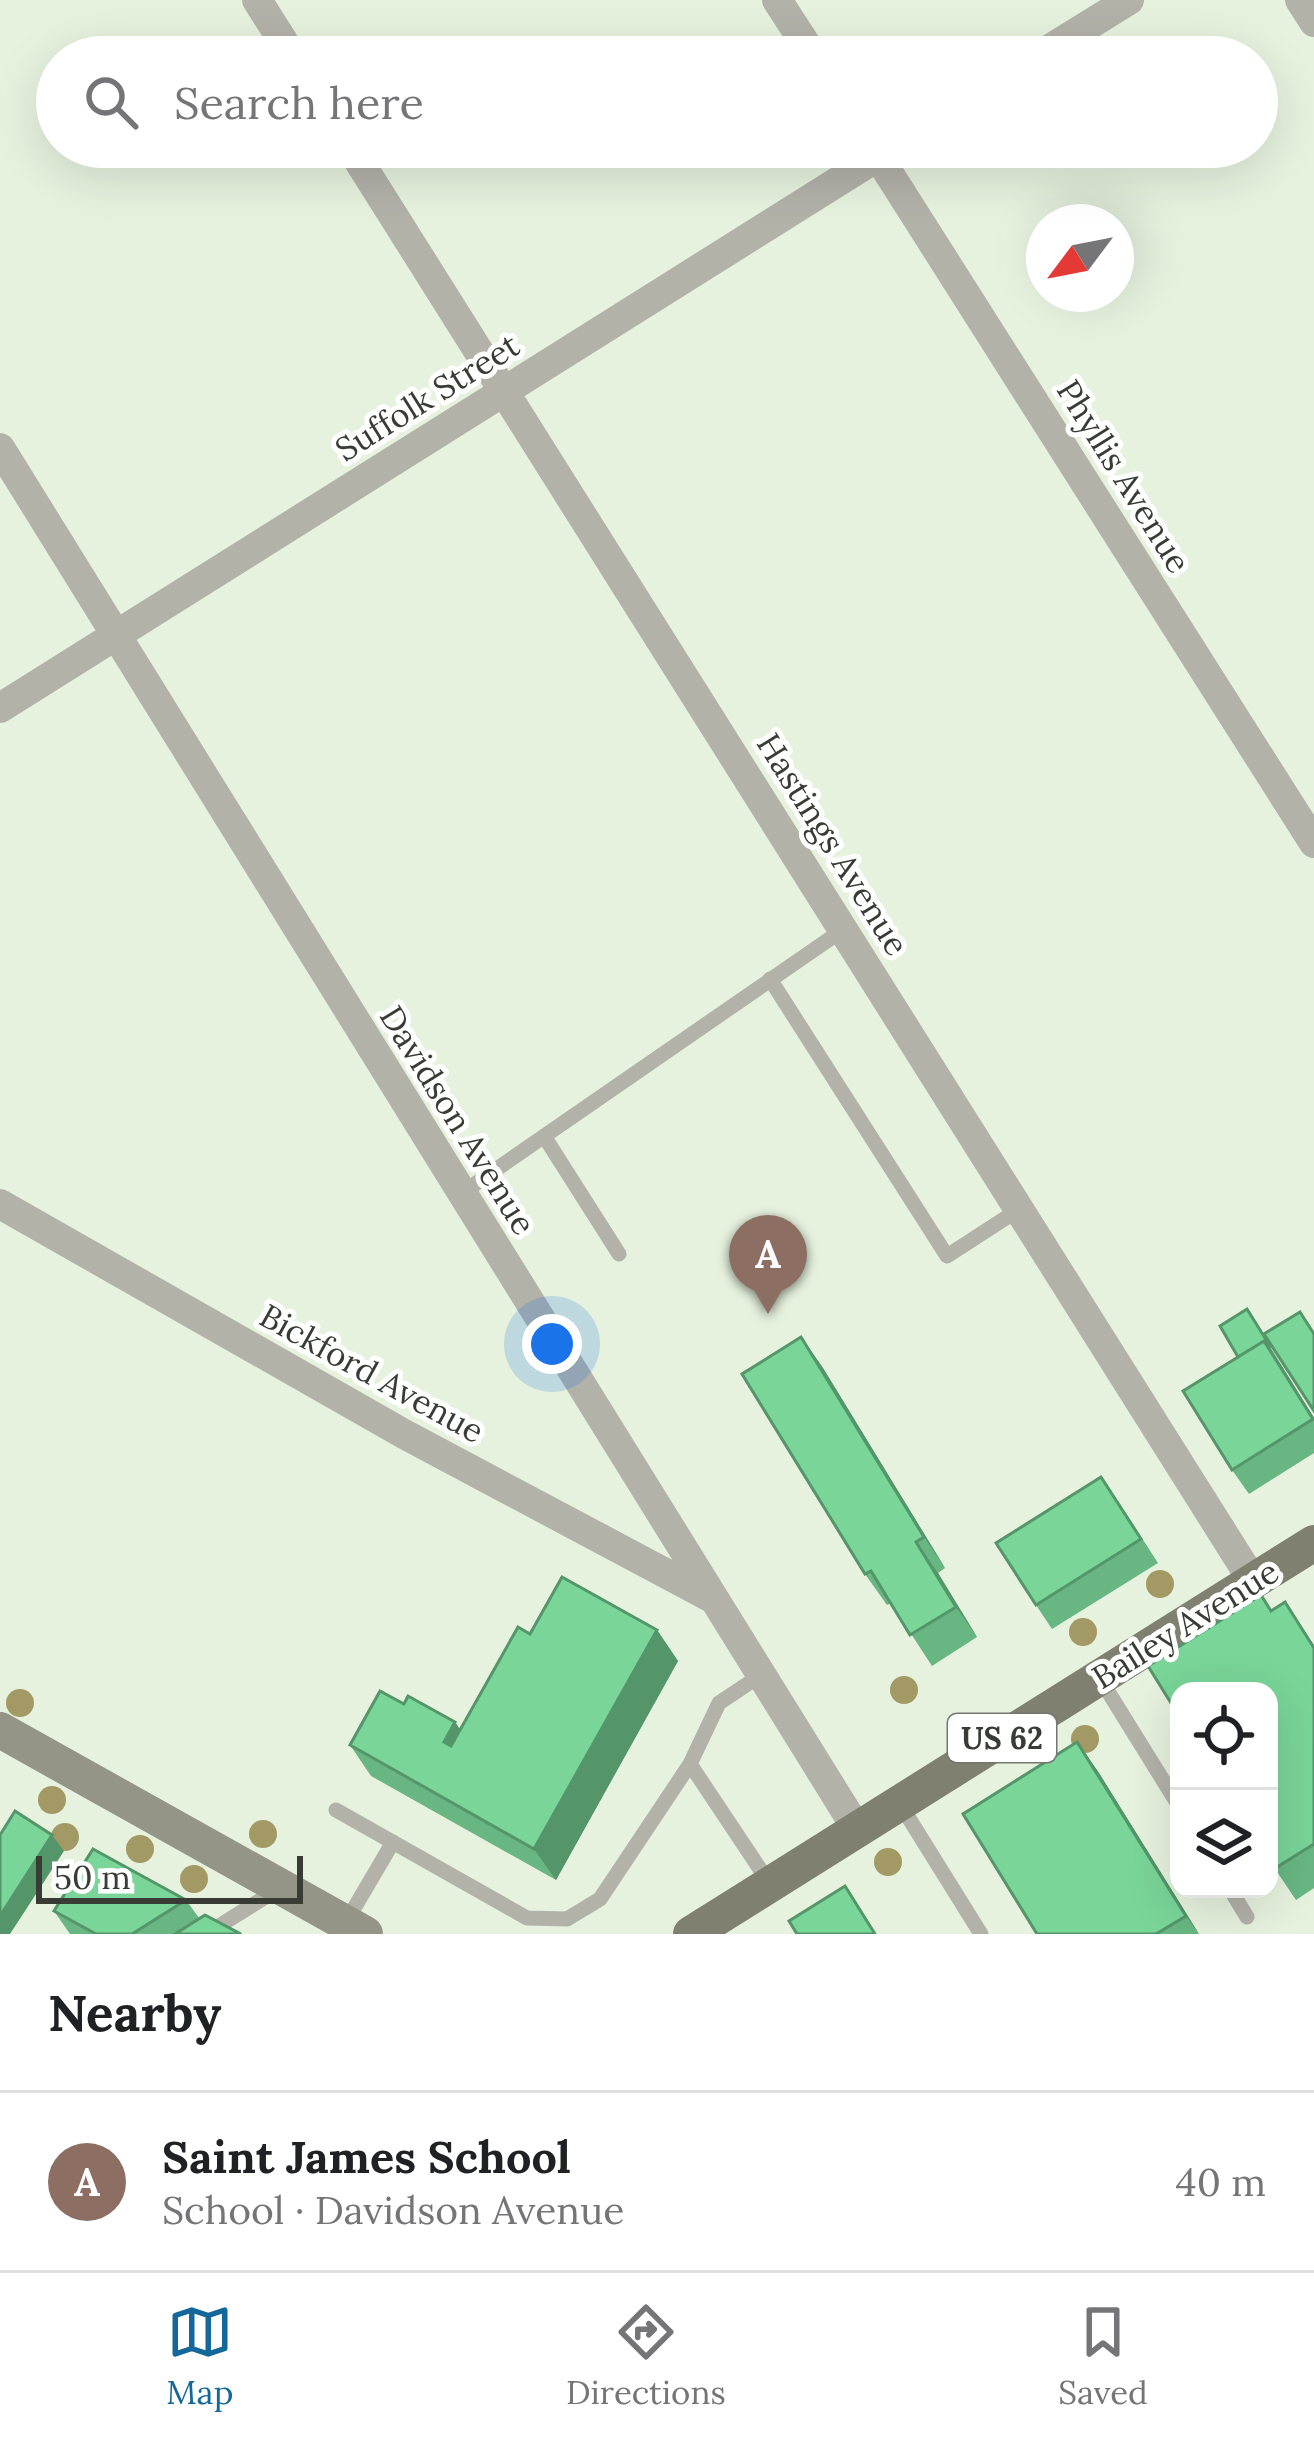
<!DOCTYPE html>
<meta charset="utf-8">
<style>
body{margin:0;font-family:Lora,serif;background:#f2f2f2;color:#202124}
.controls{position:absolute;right:36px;bottom:36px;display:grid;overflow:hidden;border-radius:24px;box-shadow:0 12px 48px #0002}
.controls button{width:108px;height:108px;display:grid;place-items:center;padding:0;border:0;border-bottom:3px solid #e0e0e0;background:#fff;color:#202124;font:60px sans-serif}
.compass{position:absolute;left:1026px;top:204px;width:108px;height:108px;border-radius:50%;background:#fff;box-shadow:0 12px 48px #0002;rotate:238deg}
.scale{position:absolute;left:36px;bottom:30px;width:267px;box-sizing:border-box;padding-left:12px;border:6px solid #383c35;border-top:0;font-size:33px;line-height:42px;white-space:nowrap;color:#383c35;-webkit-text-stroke:9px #fff;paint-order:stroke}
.you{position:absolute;left:552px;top:1344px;width:42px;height:42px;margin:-30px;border:9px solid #fff;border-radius:50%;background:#1a73e8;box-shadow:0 0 0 18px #1a73e833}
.badge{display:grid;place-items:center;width:78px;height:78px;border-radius:50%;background:#136899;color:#fff;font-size:39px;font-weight:700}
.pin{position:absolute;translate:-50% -99px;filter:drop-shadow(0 3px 6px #0008)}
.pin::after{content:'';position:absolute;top:63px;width:42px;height:36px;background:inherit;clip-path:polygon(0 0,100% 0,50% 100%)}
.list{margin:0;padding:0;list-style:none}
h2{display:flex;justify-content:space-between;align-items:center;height:156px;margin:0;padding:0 48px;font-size:51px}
h2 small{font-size:39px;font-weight:400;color:#757577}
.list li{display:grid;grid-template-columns:78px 1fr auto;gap:36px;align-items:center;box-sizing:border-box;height:180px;padding:0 48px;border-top:3px solid #e0e0e0}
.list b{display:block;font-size:45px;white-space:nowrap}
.list p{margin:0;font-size:39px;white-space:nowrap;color:#757577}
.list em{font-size:39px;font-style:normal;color:#757577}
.icon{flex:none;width:66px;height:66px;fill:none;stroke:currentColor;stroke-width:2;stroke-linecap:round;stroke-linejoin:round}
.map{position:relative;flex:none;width:1314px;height:1934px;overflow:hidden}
.search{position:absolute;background:#fff;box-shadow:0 12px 48px #0002;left:36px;right:36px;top:36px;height:132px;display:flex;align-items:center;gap:30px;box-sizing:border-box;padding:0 42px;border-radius:66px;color:#757577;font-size:45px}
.sheet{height:336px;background:#fff}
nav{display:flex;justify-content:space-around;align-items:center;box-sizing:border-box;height:168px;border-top:3px solid #e0e0e0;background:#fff;font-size:33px;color:#757577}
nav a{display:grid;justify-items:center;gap:6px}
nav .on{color:#136899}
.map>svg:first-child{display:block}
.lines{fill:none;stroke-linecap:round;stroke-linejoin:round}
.lane{stroke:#b2b2a9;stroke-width:15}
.street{stroke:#b2b2a9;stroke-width:30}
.secondary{stroke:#949587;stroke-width:36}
.primary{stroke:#7f8070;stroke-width:36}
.tree{fill:#a29964}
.wall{fill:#68b783}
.shaded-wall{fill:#55956a}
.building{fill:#79d598;stroke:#55956a;stroke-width:3}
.labels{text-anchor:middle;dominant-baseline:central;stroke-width:10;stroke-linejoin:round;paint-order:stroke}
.shield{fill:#fff;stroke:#747672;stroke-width:3}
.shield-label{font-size:30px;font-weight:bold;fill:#383c35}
.street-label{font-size:33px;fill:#383c35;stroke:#fff}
</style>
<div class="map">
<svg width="1314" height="1934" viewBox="0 0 1314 1934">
<rect width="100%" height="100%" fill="#e6f2de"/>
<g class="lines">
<path class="lane" d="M 770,979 L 947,1256 L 1021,1208
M 544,1136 L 619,1254
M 462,1193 L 844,929
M 1099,1677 L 1179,1806
M 690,1764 L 770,1884
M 900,1804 L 981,1934
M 336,1810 L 527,1918 L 567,1919 L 600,1899 L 690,1764 L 719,1703 L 761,1675
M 1230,1889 L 1247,1917
M 346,1922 L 393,1842
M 206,1934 L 280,1888"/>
<path class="street" d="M 257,0 L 293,57
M 777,0 L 814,57
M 1300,0 L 1314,22
M 1037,57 L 1129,0
M 350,147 L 1253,1581
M 872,147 L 1314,843
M 0,448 L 857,1829
M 0,708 L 893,147
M 0,1204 L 404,1434 L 712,1598"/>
<path class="secondary" d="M 0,1730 L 365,1934"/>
<path class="primary" d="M 691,1934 L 1314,1543"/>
</g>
<g class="tree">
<circle cx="1160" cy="1584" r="14"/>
<circle cx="1083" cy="1632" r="14"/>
<circle cx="904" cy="1690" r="14"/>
<circle cx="20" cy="1703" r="14"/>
<circle cx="1085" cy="1739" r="14"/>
<circle cx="52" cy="1800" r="14"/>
<circle cx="263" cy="1834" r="14"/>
<circle cx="65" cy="1837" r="14"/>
<circle cx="140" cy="1849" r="14"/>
<circle cx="888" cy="1862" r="14"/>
<circle cx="194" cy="1879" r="14"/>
</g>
<path class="wall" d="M 1247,1309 L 1314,1418 L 1314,1453 L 1249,1494 L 1232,1470 L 1238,1357 Z
M 801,1337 L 823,1368 L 945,1568 L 938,1573 L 977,1637 L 932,1666 L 891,1603 L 887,1605 L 865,1574 Z
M 1118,1501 L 1158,1563 L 1052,1629 L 1036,1605 Z
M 1285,1602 L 1314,1645 L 1314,1888 L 1296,1900 L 1269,1860 L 1272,1610 Z
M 657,1630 L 678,1661 L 556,1880 L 371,1776 L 350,1745 L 404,1704 L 455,1722 L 460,1730 L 530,1634 Z
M 1077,1742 L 1099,1773 L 1199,1934 L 1037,1934 Z
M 186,1900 L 199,1918 L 241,1934 L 70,1934 L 54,1911 Z"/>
<path class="shaded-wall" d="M 801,1337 L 823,1368 L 945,1568 L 924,1537 Z
M 1264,1341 L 1281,1365 L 1314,1418 L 1314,1421 Z
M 916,1542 L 938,1573 L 977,1637 L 956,1607 Z
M 657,1630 L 678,1661 L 556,1880 L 534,1849 Z
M 455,1722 L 476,1753 L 465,1773 L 444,1742 Z
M 1077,1742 L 1099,1773 L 1199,1934 L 1186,1916 Z
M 52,1835 L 64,1851 L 10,1934 L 0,1934 L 0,1916 Z"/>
<path class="building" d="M 1247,1309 L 1270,1346 L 1268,1347 L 1264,1341 L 1238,1357 L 1220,1326 Z
M 1300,1312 L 1314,1334 L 1314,1411 L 1264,1334 Z
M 801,1337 L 924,1537 L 916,1542 L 956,1607 L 910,1635 L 871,1571 L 865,1574 L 742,1374 Z
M 1264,1341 L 1313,1419 L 1232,1470 L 1183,1391 Z
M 1101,1477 L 1141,1539 L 1036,1605 L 996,1543 Z
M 562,1577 L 657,1630 L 534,1849 L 350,1745 L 380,1691 L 404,1704 L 408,1696 L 455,1722 L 444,1742 L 451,1746 L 518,1627 L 530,1634 Z
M 1261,1595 L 1271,1611 L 1285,1602 L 1314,1648 L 1314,1844 L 1274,1869 L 1269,1860 L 1269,1691 L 1179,1691 L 1179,1716 L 1148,1666 Z
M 1077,1742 L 1186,1916 L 1156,1934 L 1037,1934 L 963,1814 Z
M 15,1811 L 52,1835 L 0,1916 L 0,1835 Z
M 93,1849 L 186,1900 L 132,1934 L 96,1934 L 54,1911 Z
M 845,1886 L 875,1934 L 797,1934 L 789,1921 Z
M 205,1915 L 241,1934 L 175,1934 Z"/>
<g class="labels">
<rect class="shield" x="948" y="1714" width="108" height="48" rx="9"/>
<g class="shield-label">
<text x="1002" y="1738">US 62</text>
</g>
<g class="street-label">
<text transform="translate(427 397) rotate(-32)">Suffolk Street</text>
<text transform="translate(1124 476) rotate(58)">Phyllis Avenue</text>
<text transform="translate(833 844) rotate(58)">Hastings Avenue</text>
<text transform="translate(458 1120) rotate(58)">Davidson Avenue</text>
<text transform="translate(372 1373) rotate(29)">Bickford Avenue</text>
<text transform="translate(1185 1624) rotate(-32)">Bailey Avenue</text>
</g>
</g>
</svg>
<div class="controls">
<button><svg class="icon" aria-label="locate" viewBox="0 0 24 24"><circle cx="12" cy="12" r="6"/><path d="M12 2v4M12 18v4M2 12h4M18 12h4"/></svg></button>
<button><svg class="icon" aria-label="layers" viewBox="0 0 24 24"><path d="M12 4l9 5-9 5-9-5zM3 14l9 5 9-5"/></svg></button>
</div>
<svg class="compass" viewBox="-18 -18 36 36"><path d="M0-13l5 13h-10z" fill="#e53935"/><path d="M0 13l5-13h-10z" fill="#757577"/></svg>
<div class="scale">50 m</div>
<div class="you"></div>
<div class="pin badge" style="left:768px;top:1314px;background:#8d6e63">A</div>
<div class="search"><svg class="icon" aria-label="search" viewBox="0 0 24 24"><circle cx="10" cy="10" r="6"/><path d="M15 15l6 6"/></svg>Search here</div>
</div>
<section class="sheet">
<h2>Nearby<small></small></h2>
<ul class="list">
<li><span class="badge" style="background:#8d6e63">A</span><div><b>Saint James School</b><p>School · Davidson Avenue</p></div><em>40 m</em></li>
</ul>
</section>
<nav>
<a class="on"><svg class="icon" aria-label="map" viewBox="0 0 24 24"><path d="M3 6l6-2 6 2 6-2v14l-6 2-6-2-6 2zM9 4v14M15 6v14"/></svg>Map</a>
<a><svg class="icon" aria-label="directions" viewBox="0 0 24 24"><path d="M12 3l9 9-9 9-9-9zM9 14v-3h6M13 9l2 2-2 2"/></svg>Directions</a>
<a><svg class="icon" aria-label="saved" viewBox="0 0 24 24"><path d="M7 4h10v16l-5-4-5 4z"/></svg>Saved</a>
</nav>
